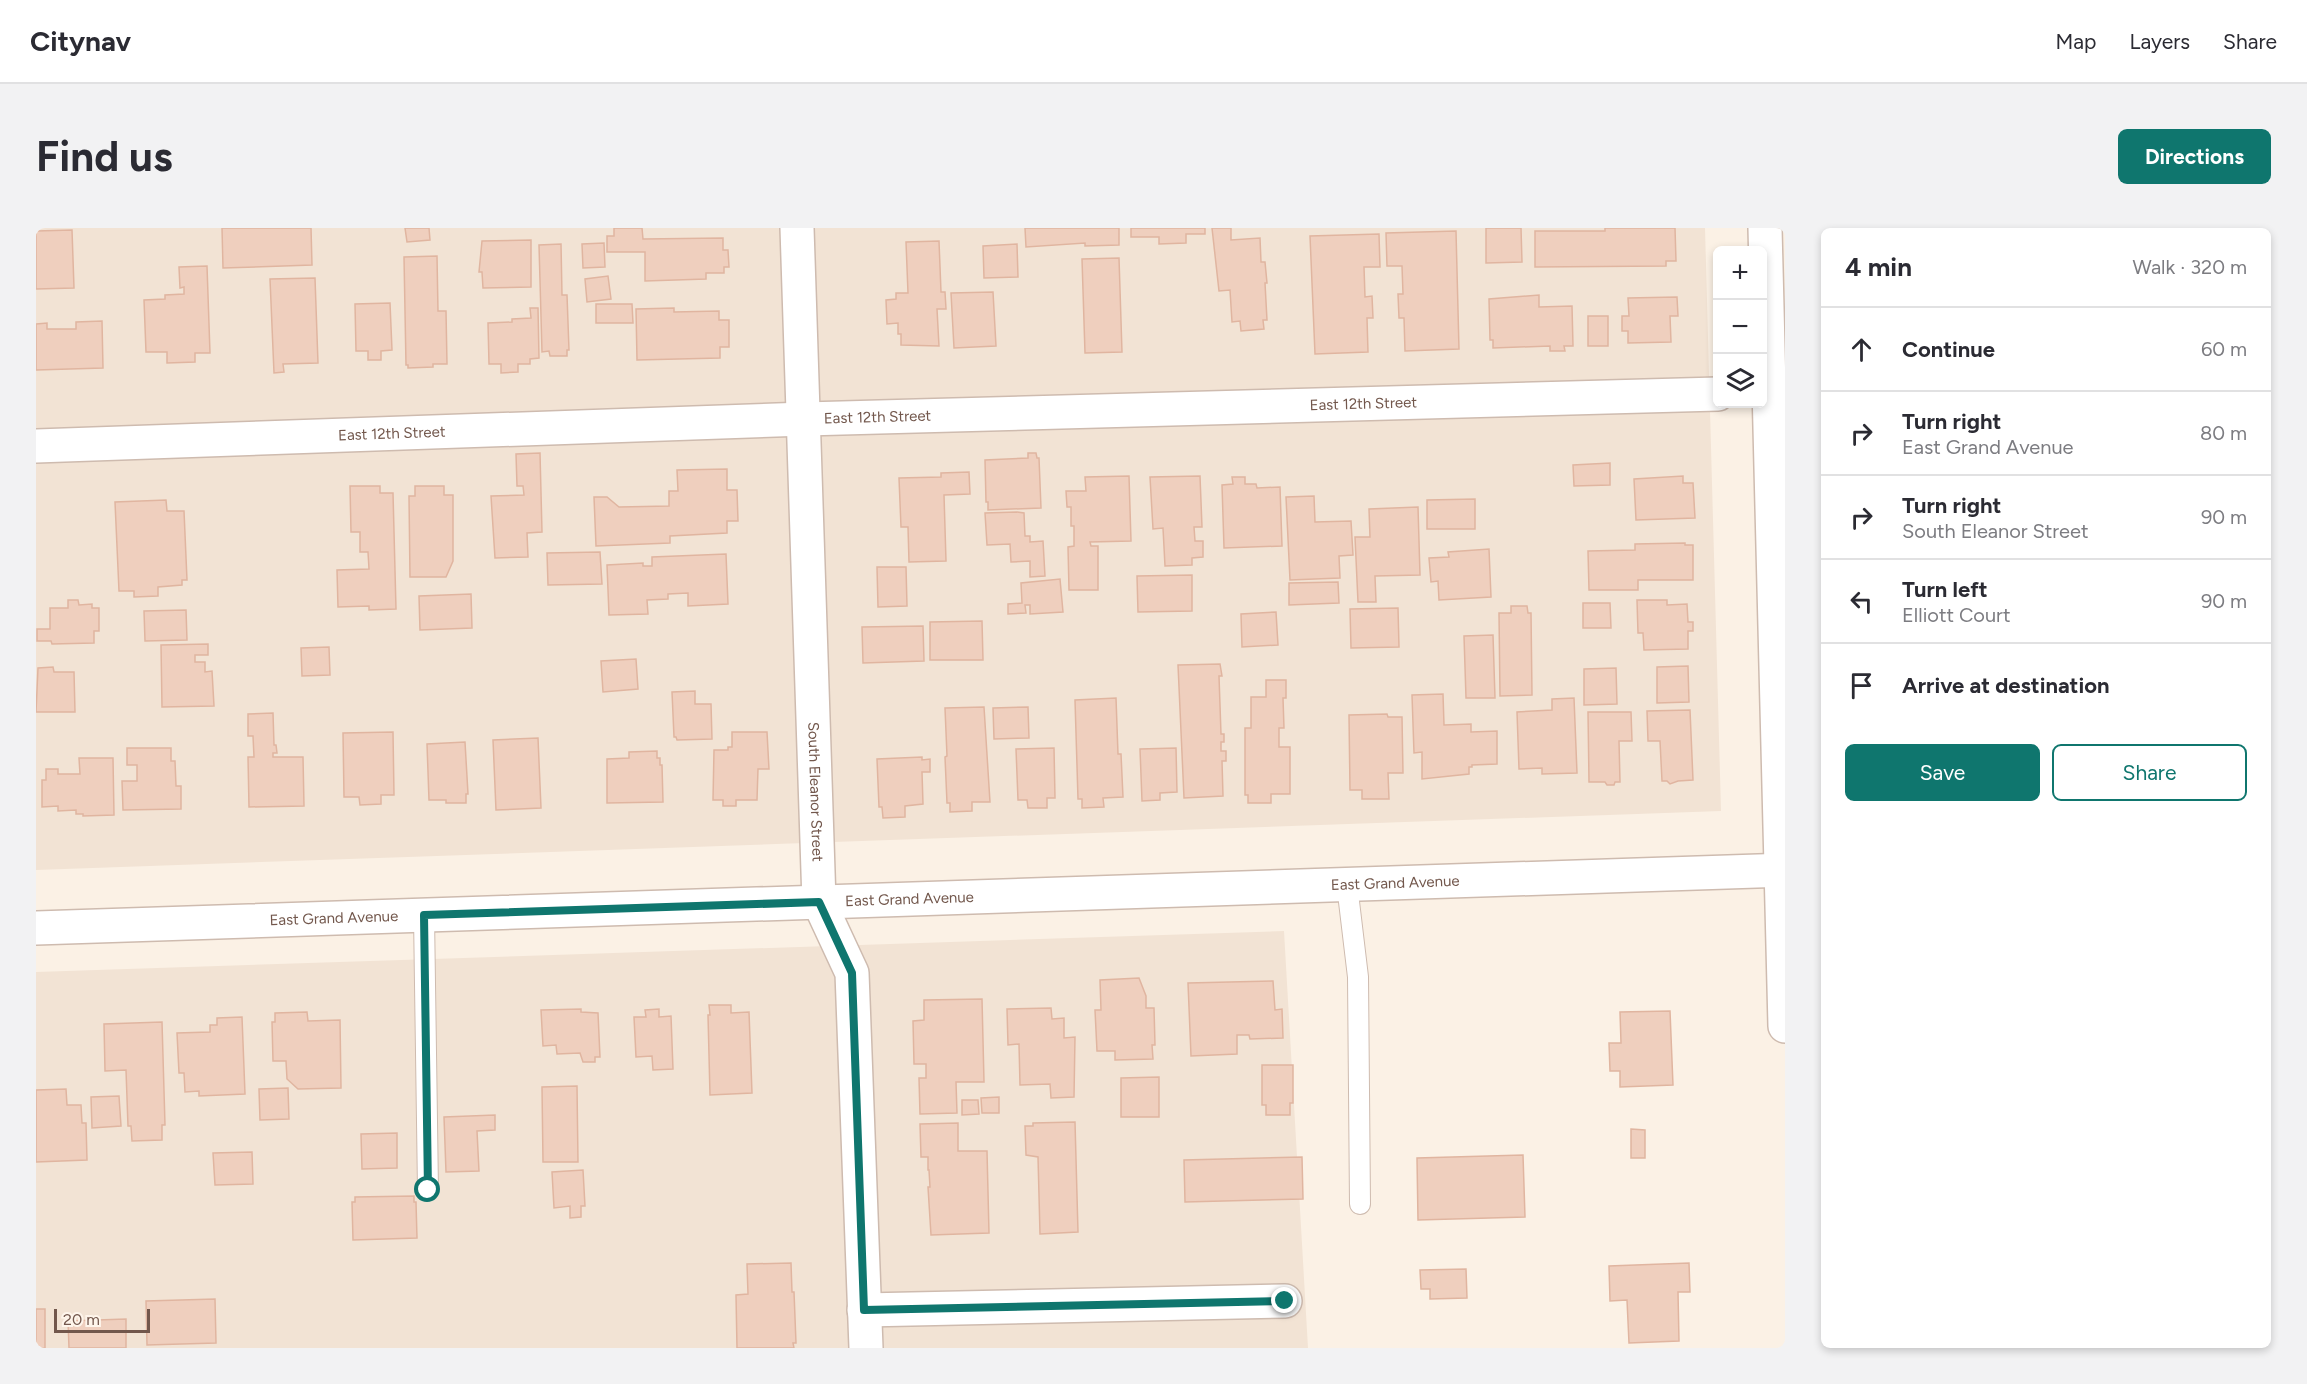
<!DOCTYPE html>
<meta charset="utf-8">
<style>
body{margin:0;font-family:Figtree,sans-serif;background:#f2f2f3;color:#2b2b33}
.controls{position:absolute;right:18px;top:18px;display:grid;overflow:hidden;border-radius:9px;box-shadow:0 3px 9px #0003}
.controls button{width:54px;height:54px;display:grid;place-items:center;padding:0;border:0;border-bottom:2px solid #e1e1e2;background:#fff;color:#2b2b33;font:30px sans-serif}
.scale{position:absolute;left:18px;bottom:15px;width:96px;box-sizing:border-box;padding-left:6px;border:3px solid #72574c;border-top:0;font-size:16px;line-height:21px;white-space:nowrap;color:#72574c;-webkit-text-stroke:4px #fef5eb;paint-order:stroke}
.stop{position:absolute;width:18px;height:18px;margin:-14px;border:4px solid #0f766e;border-radius:50%;background:#fff}
.stop.end{background:#0f766e;border-color:#fff;box-shadow:0 2px 6px #0008}
.list{margin:0;padding:0;list-style:none}
h2{display:flex;justify-content:space-between;align-items:center;height:78px;margin:0;padding:0 24px;font-size:26px}
h2 small{font-size:20px;font-weight:400;color:#7c7c81}
.list li{display:grid;grid-template-columns:39px 1fr auto;gap:18px;align-items:center;box-sizing:border-box;height:84px;padding:0 24px;border-top:2px solid #e1e1e2}
.list b{display:block;font-size:22px;white-space:nowrap}
.list p{margin:0;font-size:20px;white-space:nowrap;color:#7c7c81}
.list em{font-size:20px;font-style:normal;color:#7c7c81}
.actions{display:flex;gap:12px;padding:18px 24px}
.actions a{flex:1;padding:14px 0;border:2px solid #0f766e;border-radius:9px;text-align:center;font-size:21px;color:#0f766e}
.actions .main{background:#0f766e;color:#fff}
.icon{flex:none;width:33px;height:33px;fill:none;stroke:currentColor;stroke-width:2;stroke-linecap:round;stroke-linejoin:round}
.map{position:relative;flex:none;width:1749px;height:1120px;overflow:hidden;border-radius:9px}
header{display:flex;align-items:center;gap:36px;box-sizing:border-box;height:84px;padding:0 30px;background:#fff;border-bottom:2px solid #e1e1e2}
header strong{font-size:28px}
nav{display:flex;gap:33px;margin-inline-start:auto;font-size:21px}
.intro{display:flex;align-items:center;justify-content:space-between;box-sizing:border-box;height:144px;padding:0 36px}
h1{margin:0;font-size:42px}
.button{padding:15px 27px;border-radius:9px;background:#0f766e;color:#fff;font-size:21px;font-weight:700}
main{display:flex;gap:36px;padding:0 36px}
aside{flex:1;background:#fff;border-radius:9px;box-shadow:0 3px 9px #0003}
.map>svg:first-child{display:block}
.residential{fill:#f2e3d4}
.building{fill:#efcfbe;stroke:#e0b5a0;stroke-width:1.5}
.lines{fill:none;stroke-linecap:round;stroke-linejoin:round}
.service-casing{stroke:#cebbaf;stroke-width:22}
.minor-casing{stroke:#cebbaf;stroke-width:36}
.tertiary-casing{stroke:#cebbaf;stroke-width:36}
.service{stroke:#fff;stroke-width:20}
.minor{stroke:#fff;stroke-width:33}
.tertiary{stroke:#fff;stroke-width:33}
.route{stroke:#0f766e;stroke-width:8}
.labels{text-anchor:middle;dominant-baseline:central;stroke-width:5;stroke-linejoin:round;paint-order:stroke}
.street-label{font-size:15px;fill:#72574c;stroke:#fef5eb}
</style>
<header>
<strong>Citynav</strong>
<nav><a>Map</a><a>Layers</a><a>Share</a></nav>
</header>
<div class="intro"><h1>Find us</h1><a class="button">Directions</a></div>
<main>
<div class="map">
<svg width="1749" height="1120" viewBox="0 0 1749 1120">
<rect width="100%" height="100%" fill="#fbf1e5"/>
<path class="residential" d="M 0,0 L 1669,0 L 1685,583 L 0,642 Z
M 1248,703 L 1272,1120 L 0,1120 L 0,744 Z"/>
<path class="building" d="M 186,0 L 275,0 L 276,37 L 187,40 Z
M 369,0 L 393,0 L 394,12 L 371,14 Z
M 578,0 L 606,0 L 607,11 L 687,10 L 687,22 L 692,22 L 693,39 L 688,39 L 688,45 L 670,45 L 670,51 L 609,53 L 609,24 L 571,24 L 571,8 L 578,8 Z
M 989,0 L 1083,0 L 1083,17 L 1049,18 L 1049,15 L 990,19 Z
M 1095,0 L 1169,0 L 1169,6 L 1150,6 L 1150,15 L 1123,16 L 1123,9 L 1095,9 Z
M 1176,0 L 1195,0 L 1195,12 L 1224,10 L 1225,34 L 1229,34 L 1231,55 L 1229,55 L 1231,92 L 1227,92 L 1228,101 L 1205,103 L 1204,93 L 1196,94 L 1194,62 L 1183,63 Z
M 1450,0 L 1485,0 L 1486,34 L 1450,35 Z
M 1569,0 L 1639,0 L 1640,33 L 1630,33 L 1630,38 L 1499,39 L 1499,3 L 1569,3 Z
M 36,2 L 38,60 L 0,61 L 0,3 Z
M 1420,3 L 1423,121 L 1369,123 L 1368,90 L 1363,90 L 1362,66 L 1367,66 L 1366,38 L 1351,38 L 1350,5 Z
M 1343,6 L 1344,39 L 1328,39 L 1329,69 L 1336,68 L 1337,90 L 1331,90 L 1332,124 L 1279,126 L 1274,8 Z
M 495,12 L 495,59 L 447,60 L 446,44 L 443,44 L 446,13 Z
M 903,13 L 905,64 L 909,64 L 910,81 L 901,81 L 903,118 L 865,117 L 865,106 L 862,106 L 862,95 L 851,96 L 850,72 L 860,71 L 860,65 L 872,65 L 870,14 Z
M 568,15 L 569,39 L 547,40 L 546,16 Z
M 525,16 L 526,67 L 531,67 L 533,122 L 531,122 L 531,128 L 514,128 L 513,123 L 506,124 L 503,17 Z
M 981,16 L 982,49 L 948,50 L 947,18 Z
M 401,28 L 402,83 L 410,83 L 411,136 L 397,136 L 397,139 L 372,140 L 372,137 L 370,137 L 368,29 Z
M 1083,30 L 1086,124 L 1049,125 L 1046,31 Z
M 171,38 L 174,125 L 159,125 L 159,134 L 131,135 L 131,124 L 110,124 L 108,72 L 129,71 L 129,67 L 148,66 L 148,59 L 144,60 L 143,39 Z
M 572,48 L 575,71 L 551,74 L 549,51 Z
M 279,50 L 282,135 L 247,136 L 248,144 L 238,145 L 234,51 Z
M 957,64 L 960,118 L 918,120 L 915,65 Z
M 1503,67 L 1503,79 L 1536,78 L 1537,118 L 1528,118 L 1529,123 L 1514,123 L 1514,118 L 1457,120 L 1457,112 L 1454,112 L 1453,71 Z
M 1641,69 L 1642,88 L 1634,88 L 1635,114 L 1592,115 L 1592,103 L 1586,103 L 1586,88 L 1593,88 L 1592,70 Z
M 354,75 L 356,122 L 345,123 L 345,132 L 332,132 L 332,123 L 320,123 L 319,76 Z
M 560,76 L 596,76 L 597,95 L 560,95 Z
M 494,80 L 502,80 L 503,130 L 494,131 L 494,136 L 482,136 L 482,144 L 465,145 L 465,136 L 453,136 L 452,95 L 476,94 L 476,91 L 495,90 Z
M 638,80 L 638,84 L 683,83 L 683,92 L 693,92 L 693,119 L 684,119 L 684,130 L 601,132 L 600,81 Z
M 1552,88 L 1572,88 L 1572,118 L 1552,118 Z
M 66,93 L 67,140 L 0,142 L 0,96 L 11,95 L 11,101 L 40,101 L 40,94 Z
M 504,225 L 506,304 L 491,305 L 492,329 L 459,330 L 455,268 L 488,267 L 487,258 L 481,258 L 480,226 Z
M 992,225 L 1000,225 L 1001,230 L 1003,230 L 1005,280 L 952,282 L 952,274 L 950,274 L 949,232 L 992,230 Z
M 1574,235 L 1574,257 L 1538,258 L 1537,237 Z
M 691,241 L 691,262 L 701,262 L 702,293 L 691,293 L 691,305 L 634,308 L 634,315 L 560,318 L 558,269 L 571,269 L 583,279 L 633,278 L 633,263 L 642,263 L 641,242 Z
M 933,244 L 934,266 L 908,267 L 910,333 L 873,334 L 872,299 L 865,299 L 863,250 L 905,249 L 905,245 Z
M 1093,248 L 1095,313 L 1054,314 L 1055,318 L 1062,318 L 1062,362 L 1033,362 L 1032,319 L 1038,318 L 1038,298 L 1035,298 L 1035,279 L 1031,279 L 1030,263 L 1050,263 L 1049,249 Z
M 1164,248 L 1166,299 L 1158,299 L 1159,313 L 1167,313 L 1167,329 L 1156,330 L 1156,337 L 1129,338 L 1127,300 L 1117,301 L 1114,249 Z
M 1647,248 L 1647,255 L 1657,255 L 1659,290 L 1600,292 L 1598,251 Z
M 1196,249 L 1209,249 L 1209,256 L 1220,256 L 1221,260 L 1244,259 L 1246,318 L 1188,320 L 1186,257 L 1197,256 Z
M 314,258 L 344,258 L 344,265 L 357,265 L 360,381 L 333,382 L 333,378 L 302,379 L 301,342 L 333,341 L 332,324 L 324,324 L 324,304 L 315,304 Z
M 379,258 L 408,258 L 408,267 L 417,267 L 417,333 L 410,349 L 374,349 L 373,268 L 379,268 Z
M 1278,268 L 1279,294 L 1315,293 L 1317,327 L 1303,328 L 1304,350 L 1254,352 L 1250,269 Z
M 1439,271 L 1439,301 L 1391,301 L 1391,272 Z
M 130,272 L 131,283 L 148,283 L 151,352 L 146,352 L 146,357 L 122,359 L 122,368 L 98,369 L 98,363 L 83,363 L 79,274 Z
M 1382,279 L 1384,347 L 1339,348 L 1340,374 L 1322,374 L 1319,309 L 1334,309 L 1333,281 Z
M 981,284 L 988,285 L 989,308 L 994,308 L 994,314 L 1007,313 L 1009,348 L 994,349 L 994,333 L 975,334 L 974,316 L 951,317 L 949,285 Z
M 1649,315 L 1649,317 L 1657,317 L 1657,352 L 1602,352 L 1602,362 L 1553,362 L 1552,323 L 1599,322 L 1599,316 Z
M 1453,321 L 1455,369 L 1403,372 L 1402,353 L 1395,354 L 1393,330 L 1413,329 L 1412,324 Z
M 564,324 L 566,356 L 512,357 L 511,325 Z
M 690,326 L 692,376 L 652,378 L 652,365 L 632,366 L 632,371 L 611,372 L 612,386 L 573,387 L 571,337 L 607,335 L 607,338 L 616,338 L 616,329 Z
M 841,339 L 870,339 L 871,378 L 842,379 Z
M 1156,347 L 1156,383 L 1102,384 L 1101,348 Z
M 1024,351 L 1027,384 L 994,386 L 994,377 L 989,377 L 990,385 L 972,386 L 972,376 L 986,375 L 985,355 Z
M 1302,354 L 1303,375 L 1253,377 L 1253,355 Z
M 435,366 L 436,400 L 384,402 L 383,368 Z
M 32,372 L 42,372 L 43,377 L 56,376 L 56,380 L 63,380 L 63,403 L 58,403 L 58,415 L 16,416 L 15,413 L 1,413 L 1,401 L 14,401 L 14,380 L 32,380 Z
M 1601,372 L 1631,372 L 1631,377 L 1651,376 L 1652,394 L 1657,394 L 1657,403 L 1652,403 L 1652,421 L 1608,422 L 1607,405 L 1602,405 Z
M 1547,375 L 1574,375 L 1575,400 L 1547,400 Z
M 1475,378 L 1491,378 L 1492,385 L 1495,385 L 1496,467 L 1464,468 L 1463,385 L 1475,385 Z
M 1362,380 L 1363,419 L 1315,420 L 1314,381 Z
M 150,382 L 151,412 L 109,413 L 108,383 Z
M 1240,384 L 1242,417 L 1206,419 L 1205,386 Z
M 946,393 L 947,432 L 894,432 L 894,394 Z
M 887,398 L 888,433 L 827,435 L 826,399 Z
M 1457,407 L 1459,470 L 1430,470 L 1428,408 Z
M 172,416 L 172,427 L 159,427 L 159,434 L 169,434 L 169,444 L 176,443 L 178,478 L 126,479 L 125,417 Z
M 293,419 L 294,447 L 266,448 L 265,420 Z
M 600,431 L 602,461 L 567,464 L 565,433 Z
M 1184,436 L 1186,448 L 1183,448 L 1185,506 L 1188,506 L 1188,514 L 1185,514 L 1185,523 L 1190,523 L 1190,533 L 1186,533 L 1187,568 L 1148,570 L 1142,437 Z
M 1652,438 L 1653,474 L 1621,475 L 1621,439 Z
M 17,439 L 18,444 L 38,444 L 39,484 L 0,484 L 2,440 Z
M 1580,440 L 1581,476 L 1548,477 L 1548,441 Z
M 1230,452 L 1250,452 L 1250,470 L 1247,470 L 1248,500 L 1243,500 L 1243,519 L 1254,519 L 1254,566 L 1235,566 L 1235,575 L 1212,575 L 1212,567 L 1209,567 L 1209,500 L 1215,500 L 1215,469 L 1230,469 Z
M 659,463 L 659,476 L 675,476 L 676,511 L 641,512 L 640,509 L 638,509 L 636,464 Z
M 1407,466 L 1408,497 L 1435,496 L 1435,504 L 1461,503 L 1461,536 L 1436,537 L 1436,539 L 1433,539 L 1433,546 L 1386,551 L 1386,524 L 1378,525 L 1376,467 Z
M 1080,470 L 1082,526 L 1085,526 L 1087,569 L 1067,570 L 1068,579 L 1046,580 L 1046,571 L 1042,571 L 1039,472 Z
M 1538,470 L 1541,545 L 1506,546 L 1506,540 L 1483,541 L 1481,484 L 1516,482 L 1516,471 Z
M 948,479 L 954,574 L 936,574 L 936,583 L 914,584 L 914,575 L 911,575 L 909,529 L 911,528 L 909,480 Z
M 992,479 L 993,510 L 958,511 L 957,480 Z
M 1654,482 L 1657,552 L 1642,553 L 1634,556 L 1631,553 L 1626,553 L 1624,513 L 1612,513 L 1611,483 Z
M 1552,484 L 1595,484 L 1596,513 L 1583,513 L 1584,554 L 1579,554 L 1578,557 L 1571,557 L 1569,554 L 1553,554 Z
M 237,485 L 238,517 L 240,517 L 241,525 L 237,525 L 237,529 L 267,529 L 268,578 L 213,579 L 212,529 L 218,529 L 217,508 L 212,508 L 212,486 Z
M 1351,486 L 1352,489 L 1366,489 L 1367,545 L 1352,545 L 1353,571 L 1326,571 L 1326,562 L 1314,562 L 1313,487 Z
M 357,504 L 358,567 L 345,567 L 345,576 L 324,577 L 323,569 L 308,569 L 307,505 Z
M 696,504 L 731,504 L 733,541 L 722,541 L 721,572 L 700,572 L 700,578 L 687,578 L 687,572 L 677,572 L 678,522 L 692,522 L 692,519 L 696,519 Z
M 502,510 L 505,580 L 460,582 L 457,512 Z
M 429,514 L 432,566 L 430,566 L 430,575 L 410,575 L 410,572 L 393,572 L 391,516 Z
M 91,520 L 135,520 L 135,533 L 139,533 L 140,558 L 145,558 L 145,581 L 87,582 L 86,553 L 101,553 L 101,537 L 91,537 Z
M 1018,520 L 1019,570 L 1011,570 L 1011,580 L 992,580 L 991,572 L 982,572 L 980,521 Z
M 1140,520 L 1141,564 L 1124,565 L 1124,572 L 1106,573 L 1104,521 Z
M 621,523 L 621,530 L 624,530 L 624,537 L 626,537 L 627,574 L 571,575 L 571,531 L 593,530 L 593,524 Z
M 886,529 L 886,532 L 894,531 L 894,544 L 886,544 L 887,576 L 869,578 L 869,589 L 847,590 L 846,579 L 843,579 L 841,531 Z
M 43,530 L 77,530 L 78,587 L 47,588 L 47,586 L 40,586 L 40,582 L 22,583 L 22,578 L 6,579 L 6,552 L 10,552 L 10,541 L 22,541 L 22,546 L 44,546 Z
M 1103,750 L 1110,768 L 1110,780 L 1118,780 L 1119,817 L 1116,817 L 1117,831 L 1079,832 L 1079,823 L 1061,823 L 1059,782 L 1065,782 L 1064,752 Z
M 1237,753 L 1239,782 L 1246,781 L 1247,810 L 1214,811 L 1213,807 L 1201,807 L 1201,826 L 1155,828 L 1152,755 Z
M 946,771 L 948,854 L 920,854 L 921,885 L 884,886 L 883,850 L 890,850 L 890,836 L 878,836 L 877,793 L 888,792 L 888,772 Z
M 673,777 L 695,777 L 695,785 L 713,784 L 716,865 L 674,867 L 672,787 L 674,787 Z
M 1015,780 L 1016,791 L 1028,790 L 1028,810 L 1039,809 L 1038,869 L 1015,870 L 1014,856 L 984,857 L 983,816 L 972,817 L 971,781 Z
M 545,781 L 545,784 L 562,785 L 564,829 L 559,829 L 559,834 L 547,834 L 544,825 L 521,826 L 520,817 L 507,818 L 505,782 Z
M 623,781 L 623,789 L 635,788 L 637,841 L 617,842 L 616,828 L 600,829 L 598,789 L 610,789 L 609,782 Z
M 1634,783 L 1637,857 L 1584,859 L 1584,843 L 1574,843 L 1573,815 L 1585,815 L 1584,784 Z
M 271,784 L 272,793 L 304,792 L 305,860 L 262,861 L 251,851 L 250,833 L 237,833 L 236,794 L 239,794 L 239,785 Z
M 206,789 L 209,866 L 163,868 L 163,863 L 149,864 L 148,845 L 143,845 L 141,805 L 174,804 L 174,797 L 181,797 L 181,790 Z
M 126,794 L 129,897 L 126,897 L 126,912 L 96,913 L 95,898 L 92,898 L 90,842 L 69,843 L 68,796 Z
M 1226,837 L 1257,837 L 1257,875 L 1254,875 L 1254,887 L 1230,887 L 1230,877 L 1226,877 Z
M 1123,849 L 1123,889 L 1085,889 L 1085,850 Z
M 541,858 L 542,934 L 507,934 L 506,859 Z
M 252,860 L 253,891 L 224,892 L 223,861 Z
M 30,861 L 31,877 L 45,877 L 46,895 L 50,895 L 51,932 L 0,934 L 0,862 Z
M 83,868 L 85,898 L 56,900 L 55,869 Z
M 963,869 L 963,885 L 946,885 L 945,870 Z
M 926,872 L 942,872 L 943,886 L 926,887 Z
M 459,887 L 459,902 L 441,903 L 443,943 L 410,944 L 408,889 Z
M 1039,894 L 1042,1004 L 1004,1006 L 1002,929 L 990,927 L 989,898 L 997,898 L 997,895 Z
M 922,895 L 922,923 L 951,923 L 953,1005 L 895,1007 L 892,959 L 894,959 L 893,942 L 892,942 L 892,929 L 885,929 L 884,896 Z
M 1595,901 L 1609,902 L 1609,930 L 1595,930 Z
M 361,905 L 361,940 L 326,941 L 325,906 Z
M 216,924 L 217,956 L 179,957 L 177,925 Z
M 1487,927 L 1489,989 L 1382,992 L 1381,930 Z
M 1266,929 L 1267,971 L 1149,974 L 1148,932 Z
M 547,942 L 549,978 L 545,978 L 545,989 L 534,990 L 534,978 L 518,980 L 516,944 Z
M 378,968 L 378,974 L 380,974 L 381,1010 L 317,1012 L 316,974 L 319,974 L 319,969 Z
M 755,1035 L 756,1064 L 758,1064 L 760,1115 L 757,1115 L 758,1120 L 701,1120 L 700,1067 L 712,1066 L 711,1036 Z
M 1653,1035 L 1654,1064 L 1642,1064 L 1643,1113 L 1593,1115 L 1591,1072 L 1574,1073 L 1573,1038 Z
M 1430,1041 L 1431,1070 L 1394,1071 L 1394,1061 L 1385,1061 L 1384,1042 Z
M 179,1071 L 180,1115 L 111,1117 L 110,1073 Z
M 0,1081 L 9,1081 L 9,1120 L 0,1120 Z
M 90,1091 L 90,1120 L 33,1120 L 32,1093 Z"/>
<g class="lines">
<g class="service-casing">
<path id="service" d="M 1311,657 L 1322,749 L 1324,976
M 388,687 L 392,962"/>
</g>
<g class="minor-casing">
<g id="minor">
<path id="s1" d="M 761,0 L 783,674 L 816,745 L 830,1120"/>
<path id="s2" d="M 0,218 L 769,191 L 1682,166"/>
<path d="M 828,1082 L 1249,1073"/>
</g>
</g>
<g class="tertiary-casing">
<g id="tertiary">
<path d="M 1729,0 L 1749,798"/>
<path id="s3" d="M 0,700 L 1749,642"/>
</g>
</g>
<use href="#service" class="service"/>
<use href="#minor" class="minor"/>
<use href="#tertiary" class="tertiary"/>
</g>
<g class="lines">
<path class="route" d="M 392,962 L 388,687 L 783,674 L 816,745 L 828,1082 L 1249,1073"/>
</g>
<g class="labels">
<g class="street-label">
<text stroke="none"><textPath href="#s2" startOffset="1328">East 12th Street</textPath></text>
<text stroke="none"><textPath href="#s2" startOffset="842">East 12th Street</textPath></text>
<text stroke="none"><textPath href="#s2" startOffset="356">East 12th Street</textPath></text>
<text stroke="none"><textPath href="#s1" startOffset="564">South Eleanor Street</textPath></text>
<text stroke="none"><textPath href="#s3" startOffset="1360">East Grand Avenue</textPath></text>
<text stroke="none"><textPath href="#s3" startOffset="874">East Grand Avenue</textPath></text>
<text stroke="none"><textPath href="#s3" startOffset="298">East Grand Avenue</textPath></text>
</g>
</g>
</svg>
<div class="controls">
<button>+</button>
<button>−</button>
<button><svg class="icon" aria-label="layers" viewBox="0 0 24 24"><path d="M12 4l9 5-9 5-9-5zM3 14l9 5 9-5"/></svg></button>
</div>
<div class="scale">20 m</div>
<div class="stop" style="left:392px;top:962px"></div>
<div class="stop end" style="left:1249px;top:1073px"></div>
</div>
<aside>
<h2>4 min<small>Walk · 320 m</small></h2>
<ul class="list">
<li><svg class="icon" aria-label="ahead" viewBox="0 0 24 24"><path d="M12 20V5M6 11l6-6 6 6"/></svg><div><b>Continue</b></div><em>60 m</em></li>
<li><svg class="icon" aria-label="right" viewBox="0 0 24 24"><path d="M7 20v-9h11M14 6l5 5-5 5"/></svg><div><b>Turn right</b><p>East Grand Avenue</p></div><em>80 m</em></li>
<li><svg class="icon" aria-label="right" viewBox="0 0 24 24"><path d="M7 20v-9h11M14 6l5 5-5 5"/></svg><div><b>Turn right</b><p>South Eleanor Street</p></div><em>90 m</em></li>
<li><svg class="icon" aria-label="left" viewBox="0 0 24 24"><path d="M17 20v-9H6M10 6l-5 5 5 5"/></svg><div><b>Turn left</b><p>Elliott Court</p></div><em>90 m</em></li>
<li><svg class="icon" aria-label="arrive" viewBox="0 0 24 24"><path d="M6 21V4h12l-3 4 3 4H6"/></svg><div><b>Arrive at destination</b></div></li>
</ul>
<div class="actions"><a class="main">Save</a><a>Share</a></div>
</aside>
</main>
